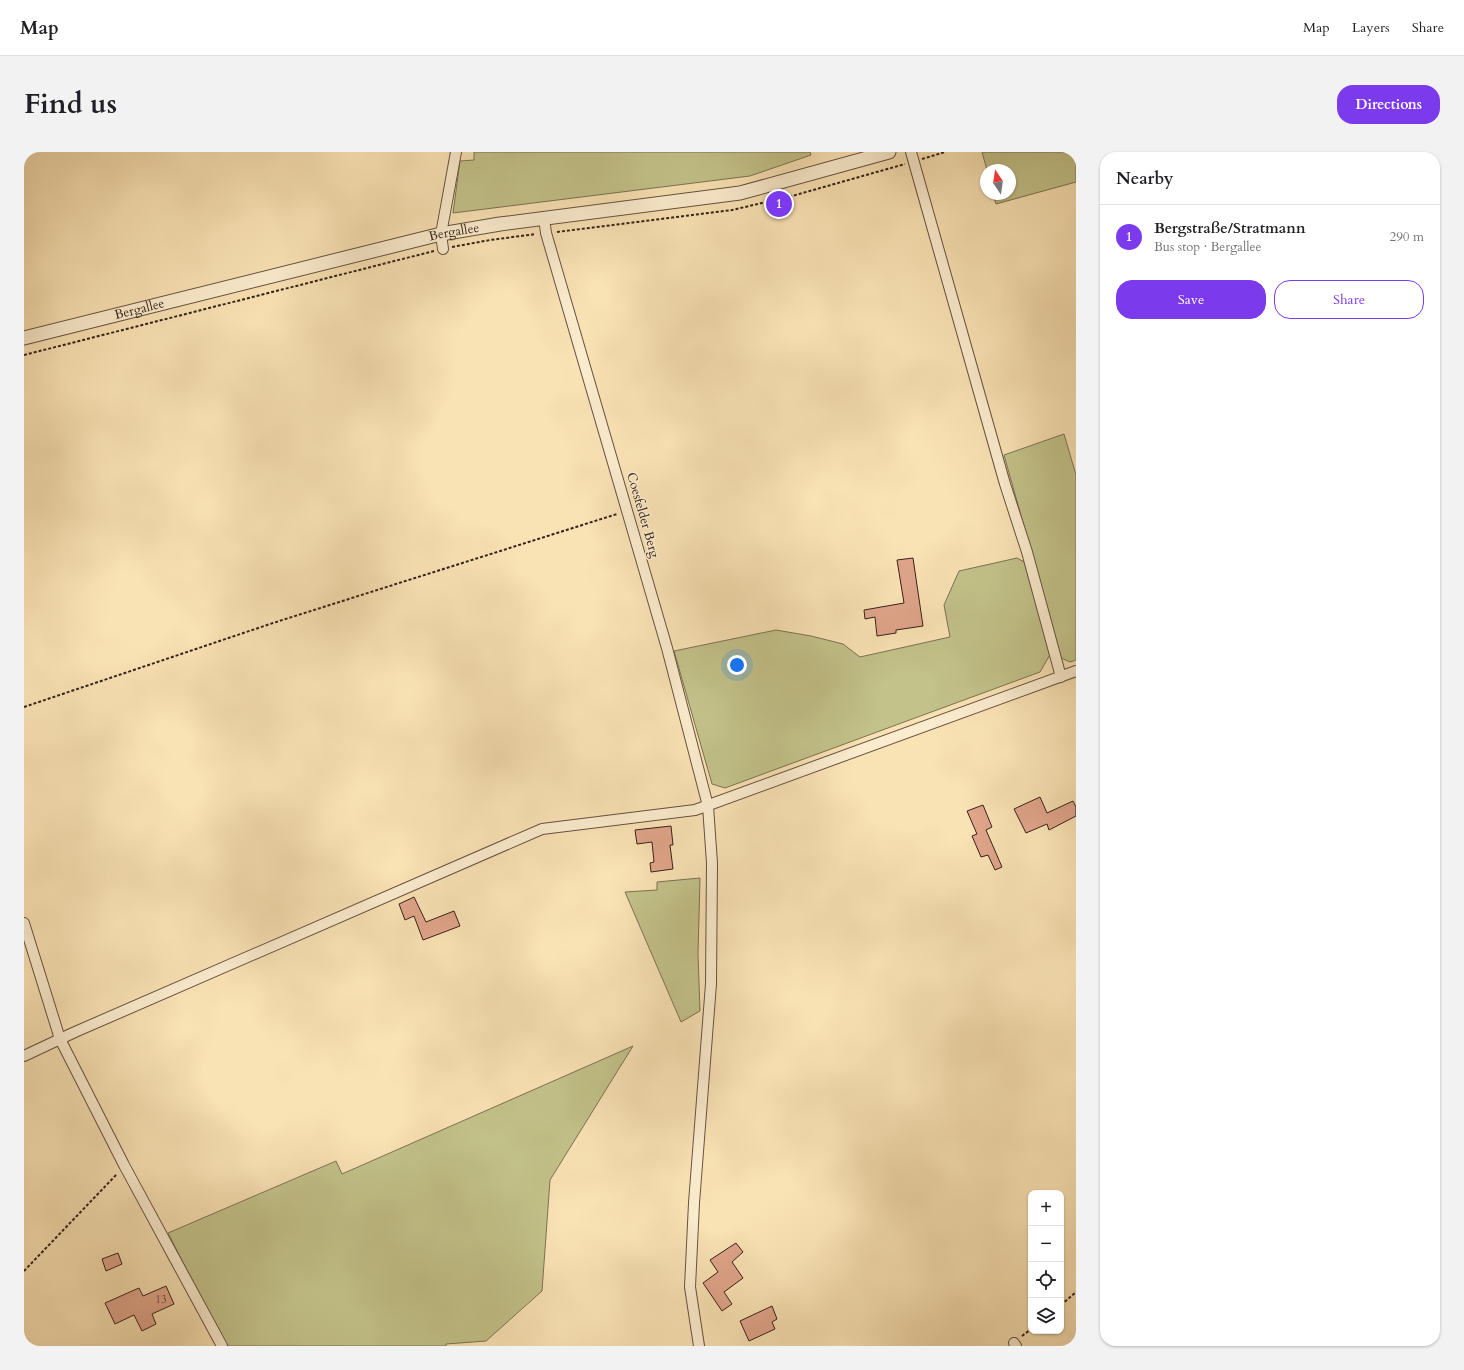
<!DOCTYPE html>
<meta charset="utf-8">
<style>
body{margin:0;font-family:Cardo,serif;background:#f2f2f2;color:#202124}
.controls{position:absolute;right:12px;bottom:12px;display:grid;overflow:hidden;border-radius:8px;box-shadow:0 1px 3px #0004}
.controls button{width:36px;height:36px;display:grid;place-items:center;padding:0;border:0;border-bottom:1px solid #e0e0e0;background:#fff;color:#202124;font:20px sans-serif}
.compass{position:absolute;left:956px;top:12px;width:36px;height:36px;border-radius:50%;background:#fff;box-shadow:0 1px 3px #0004;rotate:347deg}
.you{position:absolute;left:713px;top:513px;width:14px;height:14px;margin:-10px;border:3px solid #fff;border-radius:50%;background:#1a73e8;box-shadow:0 0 0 6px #1a73e833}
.badge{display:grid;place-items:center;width:26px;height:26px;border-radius:50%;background:#7c3aed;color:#fff;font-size:13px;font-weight:700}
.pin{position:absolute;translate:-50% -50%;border:2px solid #fff;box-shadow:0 1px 4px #0006}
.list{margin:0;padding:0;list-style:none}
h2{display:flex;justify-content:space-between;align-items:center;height:52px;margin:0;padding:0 16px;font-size:17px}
h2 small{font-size:13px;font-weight:400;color:#757577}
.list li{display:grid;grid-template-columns:26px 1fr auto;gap:12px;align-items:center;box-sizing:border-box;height:64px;padding:0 16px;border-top:1px solid #e0e0e0}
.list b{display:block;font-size:15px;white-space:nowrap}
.list p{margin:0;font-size:13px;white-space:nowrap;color:#757577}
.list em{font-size:13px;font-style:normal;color:#757577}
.actions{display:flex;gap:8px;padding:12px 16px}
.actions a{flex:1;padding:9px 0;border:1px solid #7c3aed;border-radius:16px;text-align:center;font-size:14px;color:#7c3aed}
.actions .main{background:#7c3aed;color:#fff}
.icon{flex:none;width:22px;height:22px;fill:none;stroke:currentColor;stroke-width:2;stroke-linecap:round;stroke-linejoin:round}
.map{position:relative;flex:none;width:1052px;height:1194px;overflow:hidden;border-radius:16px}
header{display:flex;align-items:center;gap:24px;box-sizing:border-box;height:56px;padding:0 20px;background:#fff;border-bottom:1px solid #e0e0e0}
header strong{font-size:19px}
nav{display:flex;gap:22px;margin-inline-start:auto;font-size:14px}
.intro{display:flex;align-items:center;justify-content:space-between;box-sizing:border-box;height:96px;padding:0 24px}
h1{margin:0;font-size:28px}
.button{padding:10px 18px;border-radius:16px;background:#7c3aed;color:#fff;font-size:14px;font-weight:700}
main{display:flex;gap:24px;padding:0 24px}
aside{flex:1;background:#fff;border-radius:16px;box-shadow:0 1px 3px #0004}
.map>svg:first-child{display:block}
.green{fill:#c3c28a;stroke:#7c7252}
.building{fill:#e0a58b;stroke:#362119}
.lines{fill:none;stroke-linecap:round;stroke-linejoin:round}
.minor-casing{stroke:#675140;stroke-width:12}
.tertiary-casing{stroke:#675140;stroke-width:15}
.path{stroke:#362119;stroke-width:2;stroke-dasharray:3 2;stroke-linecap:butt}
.minor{stroke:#fbecce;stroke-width:10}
.tertiary{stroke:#fbecce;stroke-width:13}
.labels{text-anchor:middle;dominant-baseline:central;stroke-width:3;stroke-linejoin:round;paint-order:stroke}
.number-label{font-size:11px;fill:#604236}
.street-label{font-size:13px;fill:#362119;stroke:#fbecce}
</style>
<header>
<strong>Map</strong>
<nav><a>Map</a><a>Layers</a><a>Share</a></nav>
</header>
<div class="intro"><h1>Find us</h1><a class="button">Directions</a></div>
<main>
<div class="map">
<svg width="1052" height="1194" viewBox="0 0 1052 1194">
<rect width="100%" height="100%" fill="#f9e2b4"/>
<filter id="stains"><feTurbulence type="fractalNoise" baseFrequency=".005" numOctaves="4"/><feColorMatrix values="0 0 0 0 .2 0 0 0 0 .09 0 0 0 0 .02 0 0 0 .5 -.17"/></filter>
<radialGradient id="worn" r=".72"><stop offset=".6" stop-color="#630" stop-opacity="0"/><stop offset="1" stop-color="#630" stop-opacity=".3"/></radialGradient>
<path class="green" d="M 450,0 L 786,0 L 787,3 L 726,24 L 429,61 L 436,9 L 450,8 Z
M 958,0 L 1052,0 L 1052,30 L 972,52 L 969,42 L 986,42 L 986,18 L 963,18 Z
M 1040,282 L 1052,323 L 1052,508 L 1046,510 L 1037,506 L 980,303 Z
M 993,406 L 1002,411 L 1027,501 L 1016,520 L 701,636 L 688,632 L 650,499 L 752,478 L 787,484 L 819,492 L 836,505 L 926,485 L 920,453 L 935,419 Z
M 676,726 L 674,802 L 676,859 L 657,870 L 601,740 L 633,738 L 633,730 Z
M 609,894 L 526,1028 L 518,1139 L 462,1189 L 422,1192 L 422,1194 L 204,1194 L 190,1172 L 144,1081 L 312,1009 L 318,1022 Z"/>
<path class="building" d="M 889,406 L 899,474 L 872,478 L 872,481 L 853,484 L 851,465 L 841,467 L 840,458 L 880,451 L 873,408 Z
M 1016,645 L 1023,661 L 1049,649 L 1052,655 L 1052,664 L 1025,678 L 1023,672 L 1002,681 L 990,657 Z
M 959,653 L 968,675 L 962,678 L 978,715 L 971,718 L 964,703 L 957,705 L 948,684 L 953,682 L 943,659 Z
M 647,674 L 649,693 L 646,693 L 649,717 L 627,720 L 626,711 L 630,710 L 628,690 L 613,692 L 611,678 Z
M 390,745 L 402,770 L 430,759 L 436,774 L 399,788 L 390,764 L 381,768 L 375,752 Z
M 712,1091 L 719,1100 L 708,1110 L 719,1126 L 700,1140 L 708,1152 L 698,1159 L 679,1131 L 694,1120 L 686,1108 Z
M 94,1101 L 98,1112 L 82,1119 L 78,1107 Z
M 142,1134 L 150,1152 L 128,1162 L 132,1172 L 118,1179 L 110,1163 L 91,1172 L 81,1151 L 115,1136 L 119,1144 Z
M 748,1154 L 753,1167 L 748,1170 L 751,1177 L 725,1189 L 716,1169 Z"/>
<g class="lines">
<g class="minor-casing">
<path id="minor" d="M 887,0 L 981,332 L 1003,400 L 1037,525
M 520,66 L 522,81 L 643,496 L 684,654 L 688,711 L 687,832 L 670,1051 L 666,1135 L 675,1194
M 419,97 L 417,82 L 432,0
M 0,771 L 36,887 L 100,1013 L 198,1194
M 0,904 L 51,880 L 518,677 L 671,658 L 1052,519
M 990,1191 L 992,1194"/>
</g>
<g class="tertiary-casing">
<g id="tertiary">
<path id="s1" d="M 0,186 L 417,82 L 476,72 L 716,41 L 865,0"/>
</g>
</g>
<path class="path" d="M 898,7 L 921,0
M 533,80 L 708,58 L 768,44 L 881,12
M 428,95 L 466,88 L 512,82
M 0,203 L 410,99
M 0,555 L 249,471 L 593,362
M 0,1119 L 93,1022
M 1037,1153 L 1052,1140
M 998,1184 L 1007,1177"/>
<use href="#minor" class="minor"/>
<use href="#tertiary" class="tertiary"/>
</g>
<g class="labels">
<g class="number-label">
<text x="137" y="1147">13</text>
</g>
<g class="street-label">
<text stroke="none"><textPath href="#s1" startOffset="443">Bergallee</textPath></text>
<text stroke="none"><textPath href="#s1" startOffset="119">Bergallee</textPath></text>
<text transform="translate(619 363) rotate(74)">Coesfelder Berg</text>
</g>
</g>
<rect width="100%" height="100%" filter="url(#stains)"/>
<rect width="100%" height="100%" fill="url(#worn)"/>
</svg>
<div class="controls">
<button>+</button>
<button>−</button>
<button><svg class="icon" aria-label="locate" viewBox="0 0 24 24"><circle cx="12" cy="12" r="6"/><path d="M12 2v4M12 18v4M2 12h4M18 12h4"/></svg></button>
<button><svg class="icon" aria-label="layers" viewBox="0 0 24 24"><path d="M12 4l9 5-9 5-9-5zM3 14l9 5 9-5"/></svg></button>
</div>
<svg class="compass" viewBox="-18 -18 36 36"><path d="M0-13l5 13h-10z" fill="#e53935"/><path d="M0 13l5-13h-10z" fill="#757577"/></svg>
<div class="you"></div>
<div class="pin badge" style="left:755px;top:52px">1</div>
</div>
<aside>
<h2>Nearby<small></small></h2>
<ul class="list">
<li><span class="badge">1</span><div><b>Bergstraße/Stratmann</b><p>Bus stop · Bergallee</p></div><em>290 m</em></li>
</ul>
<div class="actions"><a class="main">Save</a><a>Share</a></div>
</aside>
</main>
